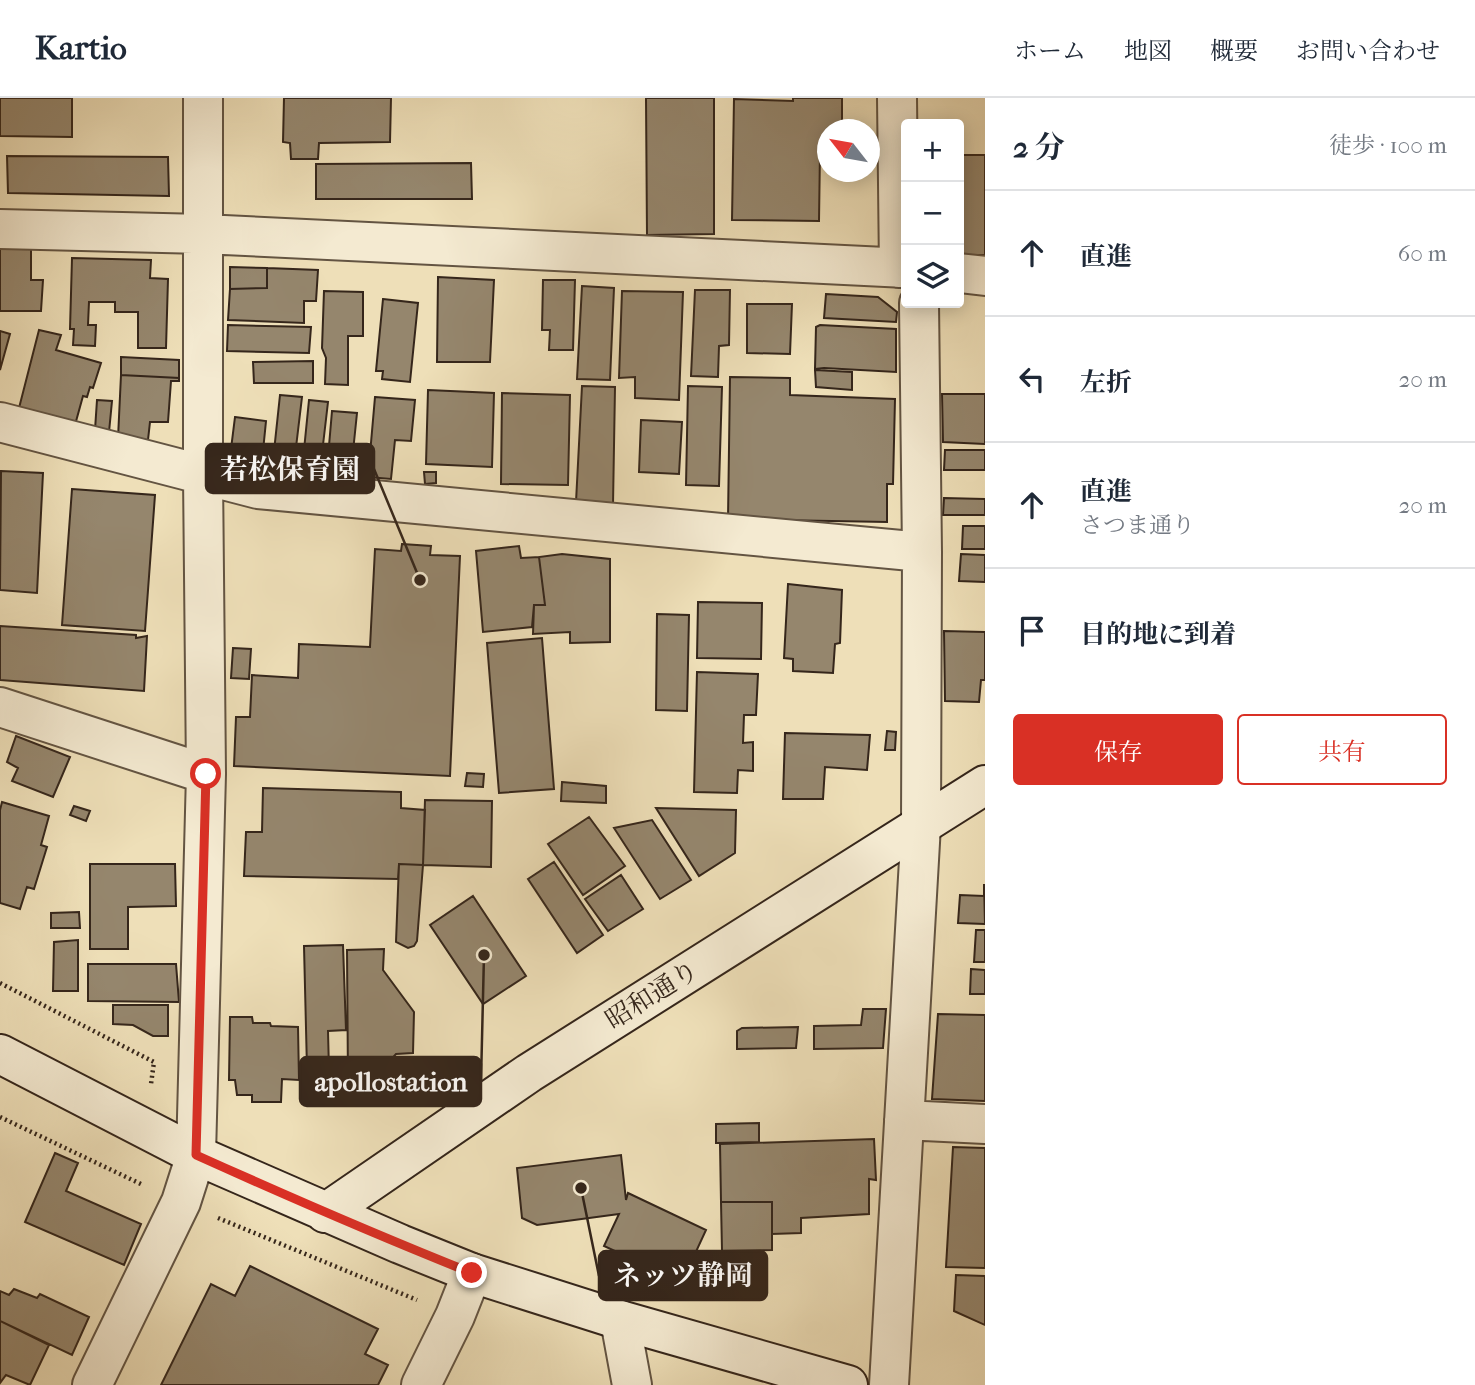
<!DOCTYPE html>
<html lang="ja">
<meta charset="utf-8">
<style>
body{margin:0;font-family:"IM FELL French Canon","Noto Serif JP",serif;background:#f2f2f3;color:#1f2937}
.controls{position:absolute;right:21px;top:21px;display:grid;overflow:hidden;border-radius:7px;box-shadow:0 4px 18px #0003}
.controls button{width:63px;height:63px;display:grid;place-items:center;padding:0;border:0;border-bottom:2px solid #e0e1e3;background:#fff;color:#1f2937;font:35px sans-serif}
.compass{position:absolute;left:817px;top:21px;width:63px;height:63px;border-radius:50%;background:#fff;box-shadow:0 4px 18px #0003;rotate:301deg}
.stop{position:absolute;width:21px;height:21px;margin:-16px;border:5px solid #d93025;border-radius:50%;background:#fff}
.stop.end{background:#d93025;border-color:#fff;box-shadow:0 2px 7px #0008}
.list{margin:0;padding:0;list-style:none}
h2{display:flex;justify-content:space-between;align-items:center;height:91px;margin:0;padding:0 28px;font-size:30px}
h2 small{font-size:23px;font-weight:400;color:#747a83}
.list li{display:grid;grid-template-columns:46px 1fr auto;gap:21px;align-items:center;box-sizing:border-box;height:126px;padding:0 28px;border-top:2px solid #e0e1e3}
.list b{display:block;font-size:26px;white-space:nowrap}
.list p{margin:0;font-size:23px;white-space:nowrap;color:#747a83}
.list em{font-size:23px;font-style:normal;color:#747a83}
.actions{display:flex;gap:14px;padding:21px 28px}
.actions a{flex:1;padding:16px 0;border:2px solid #d93025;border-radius:7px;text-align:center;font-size:24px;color:#d93025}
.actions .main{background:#d93025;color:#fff}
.icon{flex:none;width:38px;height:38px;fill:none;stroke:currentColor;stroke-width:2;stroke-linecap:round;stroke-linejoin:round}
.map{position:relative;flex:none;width:985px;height:1287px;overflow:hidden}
header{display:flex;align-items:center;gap:42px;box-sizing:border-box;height:98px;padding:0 35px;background:#fff;border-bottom:2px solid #e0e1e3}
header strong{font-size:33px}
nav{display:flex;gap:38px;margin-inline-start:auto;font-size:24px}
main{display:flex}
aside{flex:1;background:#fff}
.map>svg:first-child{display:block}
.building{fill:#95866d;stroke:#35261b;stroke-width:2}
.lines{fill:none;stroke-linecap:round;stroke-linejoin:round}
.street-casing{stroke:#635442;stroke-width:42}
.secondary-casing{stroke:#35261b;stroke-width:42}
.path{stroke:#35261b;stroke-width:4.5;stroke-dasharray:2 3.5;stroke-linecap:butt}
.street{stroke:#f4ead1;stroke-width:38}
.secondary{stroke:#f4ead1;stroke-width:38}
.route{stroke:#d93025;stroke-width:9}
.labels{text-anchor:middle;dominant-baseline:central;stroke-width:5;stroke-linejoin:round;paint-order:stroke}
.street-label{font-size:26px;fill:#35261b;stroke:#f4ead1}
.leader{fill:none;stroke:#35261b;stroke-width:2.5}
.callout-dot{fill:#35261b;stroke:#f4ead1;stroke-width:2.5}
.callout{fill:#35261b;stroke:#35261b;stroke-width:2.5}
.callout-label{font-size:28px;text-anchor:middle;font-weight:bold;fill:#fff}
</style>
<header>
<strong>Kartio</strong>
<nav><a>ホーム</a><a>地図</a><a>概要</a><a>お問い合わせ</a></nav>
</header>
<main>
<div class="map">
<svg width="985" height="1287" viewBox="0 0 985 1287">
<rect width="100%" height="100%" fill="#eedfb8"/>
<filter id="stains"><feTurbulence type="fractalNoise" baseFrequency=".00286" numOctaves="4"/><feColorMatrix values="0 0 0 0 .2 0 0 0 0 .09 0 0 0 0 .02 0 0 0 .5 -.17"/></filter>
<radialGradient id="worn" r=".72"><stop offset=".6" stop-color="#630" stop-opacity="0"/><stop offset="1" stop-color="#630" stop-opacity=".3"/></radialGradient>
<path class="building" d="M 0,0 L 72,0 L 72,39 L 0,38 Z
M 284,0 L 391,0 L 390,44 L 319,45 L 318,61 L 291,61 L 290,45 L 283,44 Z
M 646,0 L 714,0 L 714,136 L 647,137 Z
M 793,0 L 842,0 L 842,32 L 828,32 L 828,54 L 820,53 L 819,123 L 732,122 L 734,1 L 793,3 Z
M 959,57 L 985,57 L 985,157 L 959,157 Z
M 7,58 L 168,59 L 169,98 L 8,95 Z
M 471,65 L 472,101 L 316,101 L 316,66 Z
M 0,151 L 31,151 L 31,182 L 43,182 L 41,213 L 0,213 Z
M 72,160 L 151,162 L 150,180 L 168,181 L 166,250 L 138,250 L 138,214 L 115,214 L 115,204 L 89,204 L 88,227 L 96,227 L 95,248 L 73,247 L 74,231 L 70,231 Z
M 230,169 L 267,170 L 267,190 L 230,191 Z
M 267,170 L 318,172 L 316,203 L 304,203 L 304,225 L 228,222 L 230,191 L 267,190 Z
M 438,179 L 494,182 L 490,264 L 437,264 Z
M 543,182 L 575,182 L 573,252 L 549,252 L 550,232 L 542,232 Z
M 582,188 L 614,190 L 610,282 L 577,281 Z
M 695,192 L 730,192 L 729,247 L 719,248 L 718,279 L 691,278 Z
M 324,193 L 363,194 L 363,238 L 348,238 L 348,287 L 325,286 L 326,260 L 322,250 Z
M 622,193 L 683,194 L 679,302 L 635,300 L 635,279 L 619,280 Z
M 826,196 L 878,199 L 897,214 L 896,224 L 824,220 Z
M 383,201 L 418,205 L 410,284 L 382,281 L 383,273 L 376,273 Z
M 747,206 L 792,206 L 790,256 L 747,255 Z
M 228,227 L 311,229 L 309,255 L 227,253 Z
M 820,227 L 896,231 L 896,274 L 824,270 L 815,271 L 816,229 Z
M 39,232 L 61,237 L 56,252 L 101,265 L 93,290 L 90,289 L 87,299 L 83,298 L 75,327 L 19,310 Z
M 0,233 L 10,236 L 0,272 Z
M 121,259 L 179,262 L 179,280 L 121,277 Z
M 313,263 L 313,285 L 254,285 L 253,264 Z
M 815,272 L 852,274 L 852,292 L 816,289 Z
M 121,277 L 179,280 L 179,283 L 171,283 L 168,324 L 150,324 L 148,342 L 118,340 Z
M 730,279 L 790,280 L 790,297 L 895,301 L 893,386 L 887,386 L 887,424 L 728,421 Z
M 582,288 L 615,289 L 613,407 L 576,404 Z
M 688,288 L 722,289 L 719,388 L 686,387 Z
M 428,292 L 494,295 L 492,369 L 426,366 Z
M 502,295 L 570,297 L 568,387 L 501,386 Z
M 942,296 L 985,296 L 985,346 L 943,344 Z
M 280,297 L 302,299 L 294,366 L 273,363 Z
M 375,299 L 415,302 L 411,343 L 395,342 L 391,381 L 368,379 Z
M 97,302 L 112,303 L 109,334 L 95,332 Z
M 309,302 L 328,304 L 321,364 L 303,362 Z
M 332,313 L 357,315 L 351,373 L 327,371 Z
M 235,319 L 266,323 L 262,363 L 230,359 Z
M 641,322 L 682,324 L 679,376 L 639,374 Z
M 945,352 L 985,352 L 985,372 L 944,372 Z
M 1,373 L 43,375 L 37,495 L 0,492 Z
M 424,374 L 436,374 L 436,385 L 425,386 Z
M 72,391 L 155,397 L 145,533 L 62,527 Z
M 944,400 L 985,401 L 985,417 L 943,417 Z
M 963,428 L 985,428 L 985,451 L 962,451 Z
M 402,446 L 431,448 L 430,457 L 460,458 L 450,678 L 234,668 L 236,619 L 250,619 L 252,577 L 298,580 L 299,546 L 370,549 L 375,451 L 401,453 Z
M 519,448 L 521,460 L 539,459 L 545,507 L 534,507 L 532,529 L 483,534 L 476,453 Z
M 562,456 L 610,461 L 610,544 L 570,545 L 570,534 L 533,536 L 534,507 L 545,507 L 539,459 Z
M 961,456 L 985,457 L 985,484 L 959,483 Z
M 788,486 L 842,492 L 840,545 L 835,546 L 833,575 L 793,573 L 793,561 L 784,560 Z
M 698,504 L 762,505 L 761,561 L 697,560 Z
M 657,516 L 689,517 L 687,613 L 656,612 Z
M 0,528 L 136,537 L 136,540 L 147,538 L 144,593 L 0,582 Z
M 944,533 L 985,534 L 985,582 L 981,582 L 979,604 L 945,603 Z
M 542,540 L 554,691 L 499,695 L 487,545 Z
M 233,550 L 251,551 L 249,581 L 231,580 Z
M 697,574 L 758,576 L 756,617 L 744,617 L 743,645 L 753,644 L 753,673 L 738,672 L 737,695 L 694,694 Z
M 887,633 L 896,634 L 895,652 L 885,652 Z
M 785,635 L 870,637 L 867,672 L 825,669 L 823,701 L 783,701 Z
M 16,638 L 70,659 L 53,699 L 12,683 L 18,670 L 7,664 Z
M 467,675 L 484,676 L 483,689 L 465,688 Z
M 562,684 L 606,688 L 606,705 L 561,703 Z
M 263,690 L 401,694 L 401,710 L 425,712 L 423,767 L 399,766 L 398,781 L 244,778 L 246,734 L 262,734 Z
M 425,702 L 492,703 L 491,769 L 423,767 Z
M 2,704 L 49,718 L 41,747 L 47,749 L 34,791 L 27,789 L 20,811 L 0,805 L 0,712 Z
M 74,708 L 90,713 L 86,723 L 70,717 Z
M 656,710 L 736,712 L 735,755 L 699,778 Z
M 589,719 L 625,768 L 583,797 L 548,746 Z
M 652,722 L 691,782 L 660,801 L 614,730 Z
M 554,764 L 603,837 L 577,855 L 528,781 Z
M 90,766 L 175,766 L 176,808 L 128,809 L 128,851 L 90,851 Z
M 399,766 L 423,767 L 417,843 L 414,848 L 408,850 L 396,844 Z
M 621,777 L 643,811 L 608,833 L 585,801 Z
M 984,786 L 985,826 L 958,825 L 960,797 L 984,798 Z
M 473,798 L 526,878 L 483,906 L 430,827 Z
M 79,814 L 80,830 L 51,830 L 51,815 Z
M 976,832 L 985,832 L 985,864 L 974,864 Z
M 78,842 L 78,893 L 53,893 L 54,844 Z
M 343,847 L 346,932 L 328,933 L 329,972 L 307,971 L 304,848 Z
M 384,851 L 383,872 L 414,914 L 413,955 L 396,956 L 369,986 L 348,984 L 347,852 Z
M 88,866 L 176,866 L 179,904 L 88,903 Z
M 971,871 L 985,872 L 985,896 L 970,896 Z
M 113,907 L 168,907 L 168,938 L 153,938 L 133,927 L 113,926 Z
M 863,911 L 886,911 L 883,950 L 814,951 L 814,928 L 861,927 Z
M 938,916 L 985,917 L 985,1003 L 932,1001 Z
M 230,919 L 252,919 L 253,925 L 270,925 L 271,928 L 298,929 L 299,982 L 282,981 L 281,1004 L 252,1004 L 252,997 L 237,997 L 235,982 L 229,982 Z
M 798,929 L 796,950 L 737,951 L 737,933 L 742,930 Z
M 759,1025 L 759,1044 L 716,1045 L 716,1026 Z
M 874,1041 L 876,1082 L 869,1081 L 869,1116 L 801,1120 L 801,1135 L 772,1136 L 772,1104 L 721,1104 L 720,1046 Z
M 953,1049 L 985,1050 L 985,1170 L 946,1169 Z
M 55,1055 L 78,1065 L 66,1093 L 141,1126 L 124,1167 L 25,1124 Z
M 621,1057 L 626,1102 L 628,1095 L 706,1132 L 682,1184 L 604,1148 L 619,1116 L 537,1127 L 522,1120 L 517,1070 Z
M 721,1104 L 772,1104 L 772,1152 L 722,1153 Z
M 250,1168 L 378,1231 L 365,1256 L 388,1267 L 378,1287 L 161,1287 L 211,1186 L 235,1198 Z
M 956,1177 L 985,1178 L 985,1227 L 954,1213 Z
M 14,1191 L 37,1200 L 40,1196 L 89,1219 L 72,1257 L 0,1223 L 0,1193 L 9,1197 Z
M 0,1223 L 49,1247 L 30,1287 L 6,1277 L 0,1285 Z"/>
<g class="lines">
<g class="street-casing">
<path id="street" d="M 897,0 L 899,170
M 0,131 L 203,136 L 906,170
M 959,175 L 985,178
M 0,324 L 258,391 L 922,454
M 0,609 L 206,676
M 904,1022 L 985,1026
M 620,1222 L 632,1287
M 92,1287 L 181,1104 L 196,1057 L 206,676 L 203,377 L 203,0
M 421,1287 L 455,1218 L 472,1175
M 889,1287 L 921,727 L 922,454 L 919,205"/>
</g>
<g class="secondary-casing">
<path id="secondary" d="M 0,956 L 196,1057 L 400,1146 L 472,1175 L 620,1222 L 848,1287
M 325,1115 L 529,975 L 985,687"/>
</g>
<path class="path" d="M 0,885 L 154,964 L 151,986
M 0,1019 L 143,1087
M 218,1120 L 417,1202"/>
<use href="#street" class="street"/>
<use href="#secondary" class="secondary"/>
</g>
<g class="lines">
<path class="route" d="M 206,676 L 196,1057 C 287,1098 379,1138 472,1175"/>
</g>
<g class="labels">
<g class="street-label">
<text transform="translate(652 897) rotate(-32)">昭和通り</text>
</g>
</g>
<path class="leader" d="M420 482L374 371M484 857L481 983M581 1090L599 1178"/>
<g class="callout-dot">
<circle cx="420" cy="482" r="7"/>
<circle cx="484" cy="857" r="7"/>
<circle cx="581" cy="1090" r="7"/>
</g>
<g class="callout">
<rect x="206" y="346" width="168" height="49" rx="7"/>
<rect x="300" y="959" width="181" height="49" rx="7"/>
<rect x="599" y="1153" width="168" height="49" rx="7"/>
</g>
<g class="callout-label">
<text x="290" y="381">若松保育園</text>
<text x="391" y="993">apollostation</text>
<text x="683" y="1187">ネッツ静岡</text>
</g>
<rect width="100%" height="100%" filter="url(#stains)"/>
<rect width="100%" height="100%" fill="url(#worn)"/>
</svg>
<div class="controls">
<button>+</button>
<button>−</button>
<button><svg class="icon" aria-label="layers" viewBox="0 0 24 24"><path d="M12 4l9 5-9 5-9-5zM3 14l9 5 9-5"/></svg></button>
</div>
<svg class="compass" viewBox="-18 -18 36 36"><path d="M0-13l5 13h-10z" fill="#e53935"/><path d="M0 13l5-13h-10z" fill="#747a83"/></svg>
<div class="stop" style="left:206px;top:676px"></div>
<div class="stop end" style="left:472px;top:1175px"></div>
</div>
<aside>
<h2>2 分<small>徒歩 · 100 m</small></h2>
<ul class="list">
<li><svg class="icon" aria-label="ahead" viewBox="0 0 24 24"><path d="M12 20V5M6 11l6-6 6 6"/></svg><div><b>直進</b></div><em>60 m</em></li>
<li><svg class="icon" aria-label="left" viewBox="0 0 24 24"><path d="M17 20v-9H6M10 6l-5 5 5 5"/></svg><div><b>左折</b></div><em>20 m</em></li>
<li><svg class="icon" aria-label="ahead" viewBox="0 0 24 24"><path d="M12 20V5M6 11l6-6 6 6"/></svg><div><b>直進</b><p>さつま通り</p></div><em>20 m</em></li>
<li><svg class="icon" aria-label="arrive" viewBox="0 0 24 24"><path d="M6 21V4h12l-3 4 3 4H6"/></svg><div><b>目的地に到着</b></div></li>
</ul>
<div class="actions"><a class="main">保存</a><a>共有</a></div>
</aside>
</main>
